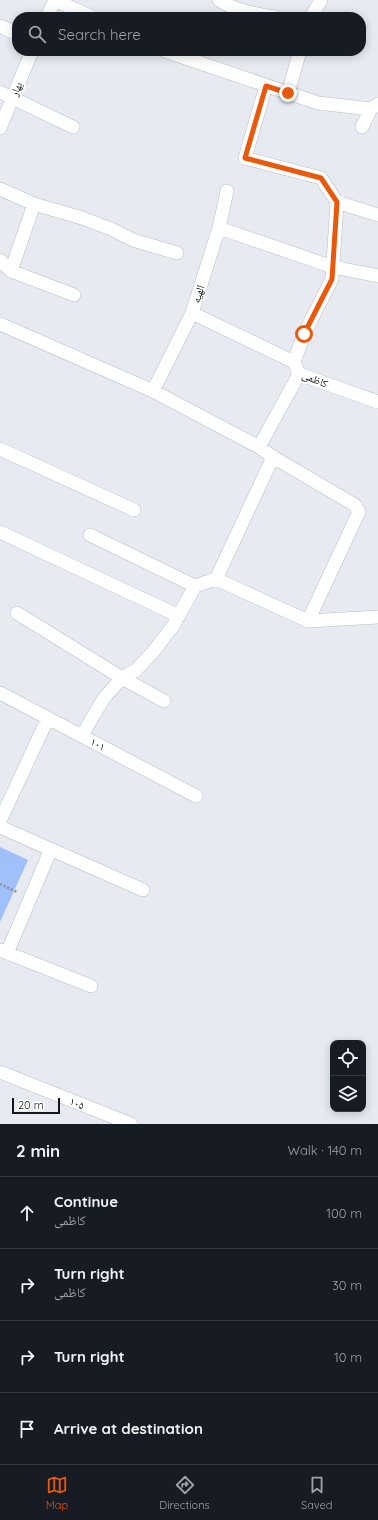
<!DOCTYPE html>
<meta charset="utf-8">
<style>
body{margin:0;font-family:Quicksand,"Noto Naskh Arabic",sans-serif;background:#242831;color:#f1f3f6}
.controls{position:absolute;right:12px;bottom:12px;display:grid;overflow:hidden;border-radius:8px;box-shadow:0 2px 10px #0003}
.controls button{width:36px;height:36px;display:grid;place-items:center;padding:0;border:0;border-bottom:1px solid #363941;background:#171b24;color:#f1f3f6;font:20px sans-serif}
.scale{position:absolute;left:12px;bottom:10px;width:48px;box-sizing:border-box;padding-left:4px;border:2px solid #161719;border-top:0;font-size:11px;line-height:14px;white-space:nowrap;color:#161719;-webkit-text-stroke:3px #fff;paint-order:stroke}
.stop{position:absolute;width:12px;height:12px;margin:-9px;border:3px solid #ea580c;border-radius:50%;background:#fff}
.stop.end{background:#ea580c;border-color:#fff;box-shadow:0 1px 4px #0008}
.list{margin:0;padding:0;list-style:none}
h2{display:flex;justify-content:space-between;align-items:center;height:52px;margin:0;padding:0 16px;font-size:17px}
h2 small{font-size:13px;font-weight:400;color:#9ea1a6}
.list li{display:grid;grid-template-columns:26px 1fr auto;gap:12px;align-items:center;box-sizing:border-box;height:72px;padding:0 16px;border-top:1px solid #363941}
.list b{display:block;font-size:15px;white-space:nowrap}
.list p{margin:0;font-size:13px;white-space:nowrap;color:#9ea1a6}
.list em{font-size:13px;font-style:normal;color:#9ea1a6}
.icon{flex:none;width:22px;height:22px;fill:none;stroke:currentColor;stroke-width:2;stroke-linecap:round;stroke-linejoin:round}
.map{position:relative;flex:none;width:378px;height:1124px;overflow:hidden}
.search{position:absolute;background:#171b24;box-shadow:0 2px 10px #0003;left:12px;right:12px;top:12px;height:44px;display:flex;align-items:center;gap:10px;box-sizing:border-box;padding:0 14px;border-radius:16px;color:#9ea1a6;font-size:15px}
.sheet{height:340px;background:#171b24}
nav{display:flex;justify-content:space-around;align-items:center;box-sizing:border-box;height:56px;border-top:1px solid #363941;background:#171b24;font-size:11px;color:#9ea1a6}
nav a{display:grid;justify-items:center;gap:2px}
nav .on{color:#ea580c}
.map>svg:first-child{display:block}
.green{fill:#a0c0fc}
.lines{fill:none;stroke-linecap:round;stroke-linejoin:round}
.minor-casing{stroke:#babec3;stroke-width:14}
.path{stroke:#8e9094;stroke-width:2.5;stroke-dasharray:2 2;stroke-linecap:butt}
.minor{stroke:#fff;stroke-width:13}
.route{stroke:#ea580c;stroke-width:5}
.labels{text-anchor:middle;dominant-baseline:central;stroke-width:4;stroke-linejoin:round;paint-order:stroke}
.street-label{font-size:11px;fill:#161719;stroke:#fff}
</style>
<div class="map">
<svg width="378" height="1124" viewBox="0 0 378 1124">
<rect width="100%" height="100%" fill="#e7eaf0"/>
<path class="green" d="M 0,847 L 28,860 L 0,922 Z"/>
<g class="lines">
<g class="minor-casing">
<path id="minor" d="M 55,0 L 92,17
M 219,0 C 235,11 256,14 275,17
M 47,17 L 55,0
M 311,17 L 321,0
M 0,26 L 17,34
M 165,51 L 318,103 L 371,109 L 378,104
M 266,86 L 245,158 L 321,178 L 337,202 L 332,279 L 304,334 L 294,362 L 299,374 L 378,402
M 0,92 L 73,127
M 288,93 L 300,51
M 362,127 L 371,109
M 0,128 L 32,51
M 0,189 L 34,204 L 82,218 L 111,229 L 133,240 L 177,253
M 337,202 L 378,215
M 219,228 L 333,267 L 378,276
M 0,260 L 11,271 L 74,295
M 11,271 L 34,204
M 192,313 L 294,362
M 0,324 L 153,391 L 259,447 L 273,457 L 355,505 L 359,512 L 356,518 L 308,621
M 153,391 L 192,313 L 219,228 L 227,191
M 259,447 L 299,374
M 0,449 L 134,510
M 0,532 L 179,616
M 90,535 L 195,586
M 216,579 L 273,457
M 17,613 L 122,678 L 164,701
M 0,693 L 196,796
M 82,735 L 104,698 L 122,678 L 136,670 L 153,652 L 173,626 L 195,586 L 216,579 L 308,621 L 378,617
M 0,821 L 48,718
M 0,827 L 143,890
M 0,950 L 91,986
M 7,953 L 51,849
M 0,1072 L 131,1124"/>
</g>
<path class="path" d="M 0,884 L 17,892"/>
<use href="#minor" class="minor"/>
</g>
<g class="lines">
<path class="route" d="M 288,93 L 266,86 L 245,158 L 321,178 L 337,202 L 332,279 L 304,334"/>
</g>
<g class="labels">
<g class="street-label">
<text transform="translate(16 89) rotate(-67)">بهار</text>
<text transform="translate(198 294) rotate(-73)">الهیه</text>
<text transform="translate(315 379) rotate(23)">کاظمی</text>
<text transform="translate(98 744) rotate(28)">۱۰۱</text>
<text transform="translate(77 1103) rotate(22)">۱۰۵</text>
</g>
</g>
</svg>
<div class="controls">
<button><svg class="icon" aria-label="locate" viewBox="0 0 24 24"><circle cx="12" cy="12" r="6"/><path d="M12 2v4M12 18v4M2 12h4M18 12h4"/></svg></button>
<button><svg class="icon" aria-label="layers" viewBox="0 0 24 24"><path d="M12 4l9 5-9 5-9-5zM3 14l9 5 9-5"/></svg></button>
</div>
<div class="scale">20 m</div>
<div class="stop" style="left:304px;top:334px"></div>
<div class="stop end" style="left:288px;top:93px"></div>
<div class="search"><svg class="icon" aria-label="search" viewBox="0 0 24 24"><circle cx="10" cy="10" r="6"/><path d="M15 15l6 6"/></svg>Search here</div>
</div>
<section class="sheet">
<h2>2 min<small>Walk · 140 m</small></h2>
<ul class="list">
<li><svg class="icon" aria-label="ahead" viewBox="0 0 24 24"><path d="M12 20V5M6 11l6-6 6 6"/></svg><div><b>Continue</b><p>کاظمی</p></div><em>100 m</em></li>
<li><svg class="icon" aria-label="right" viewBox="0 0 24 24"><path d="M7 20v-9h11M14 6l5 5-5 5"/></svg><div><b>Turn right</b><p>کاظمی</p></div><em>30 m</em></li>
<li><svg class="icon" aria-label="right" viewBox="0 0 24 24"><path d="M7 20v-9h11M14 6l5 5-5 5"/></svg><div><b>Turn right</b></div><em>10 m</em></li>
<li><svg class="icon" aria-label="arrive" viewBox="0 0 24 24"><path d="M6 21V4h12l-3 4 3 4H6"/></svg><div><b>Arrive at destination</b></div></li>
</ul>
</section>
<nav>
<a class="on"><svg class="icon" aria-label="map" viewBox="0 0 24 24"><path d="M3 6l6-2 6 2 6-2v14l-6 2-6-2-6 2zM9 4v14M15 6v14"/></svg>Map</a>
<a><svg class="icon" aria-label="directions" viewBox="0 0 24 24"><path d="M12 3l9 9-9 9-9-9zM9 14v-3h6M13 9l2 2-2 2"/></svg>Directions</a>
<a><svg class="icon" aria-label="saved" viewBox="0 0 24 24"><path d="M7 4h10v16l-5-4-5 4z"/></svg>Saved</a>
</nav>
